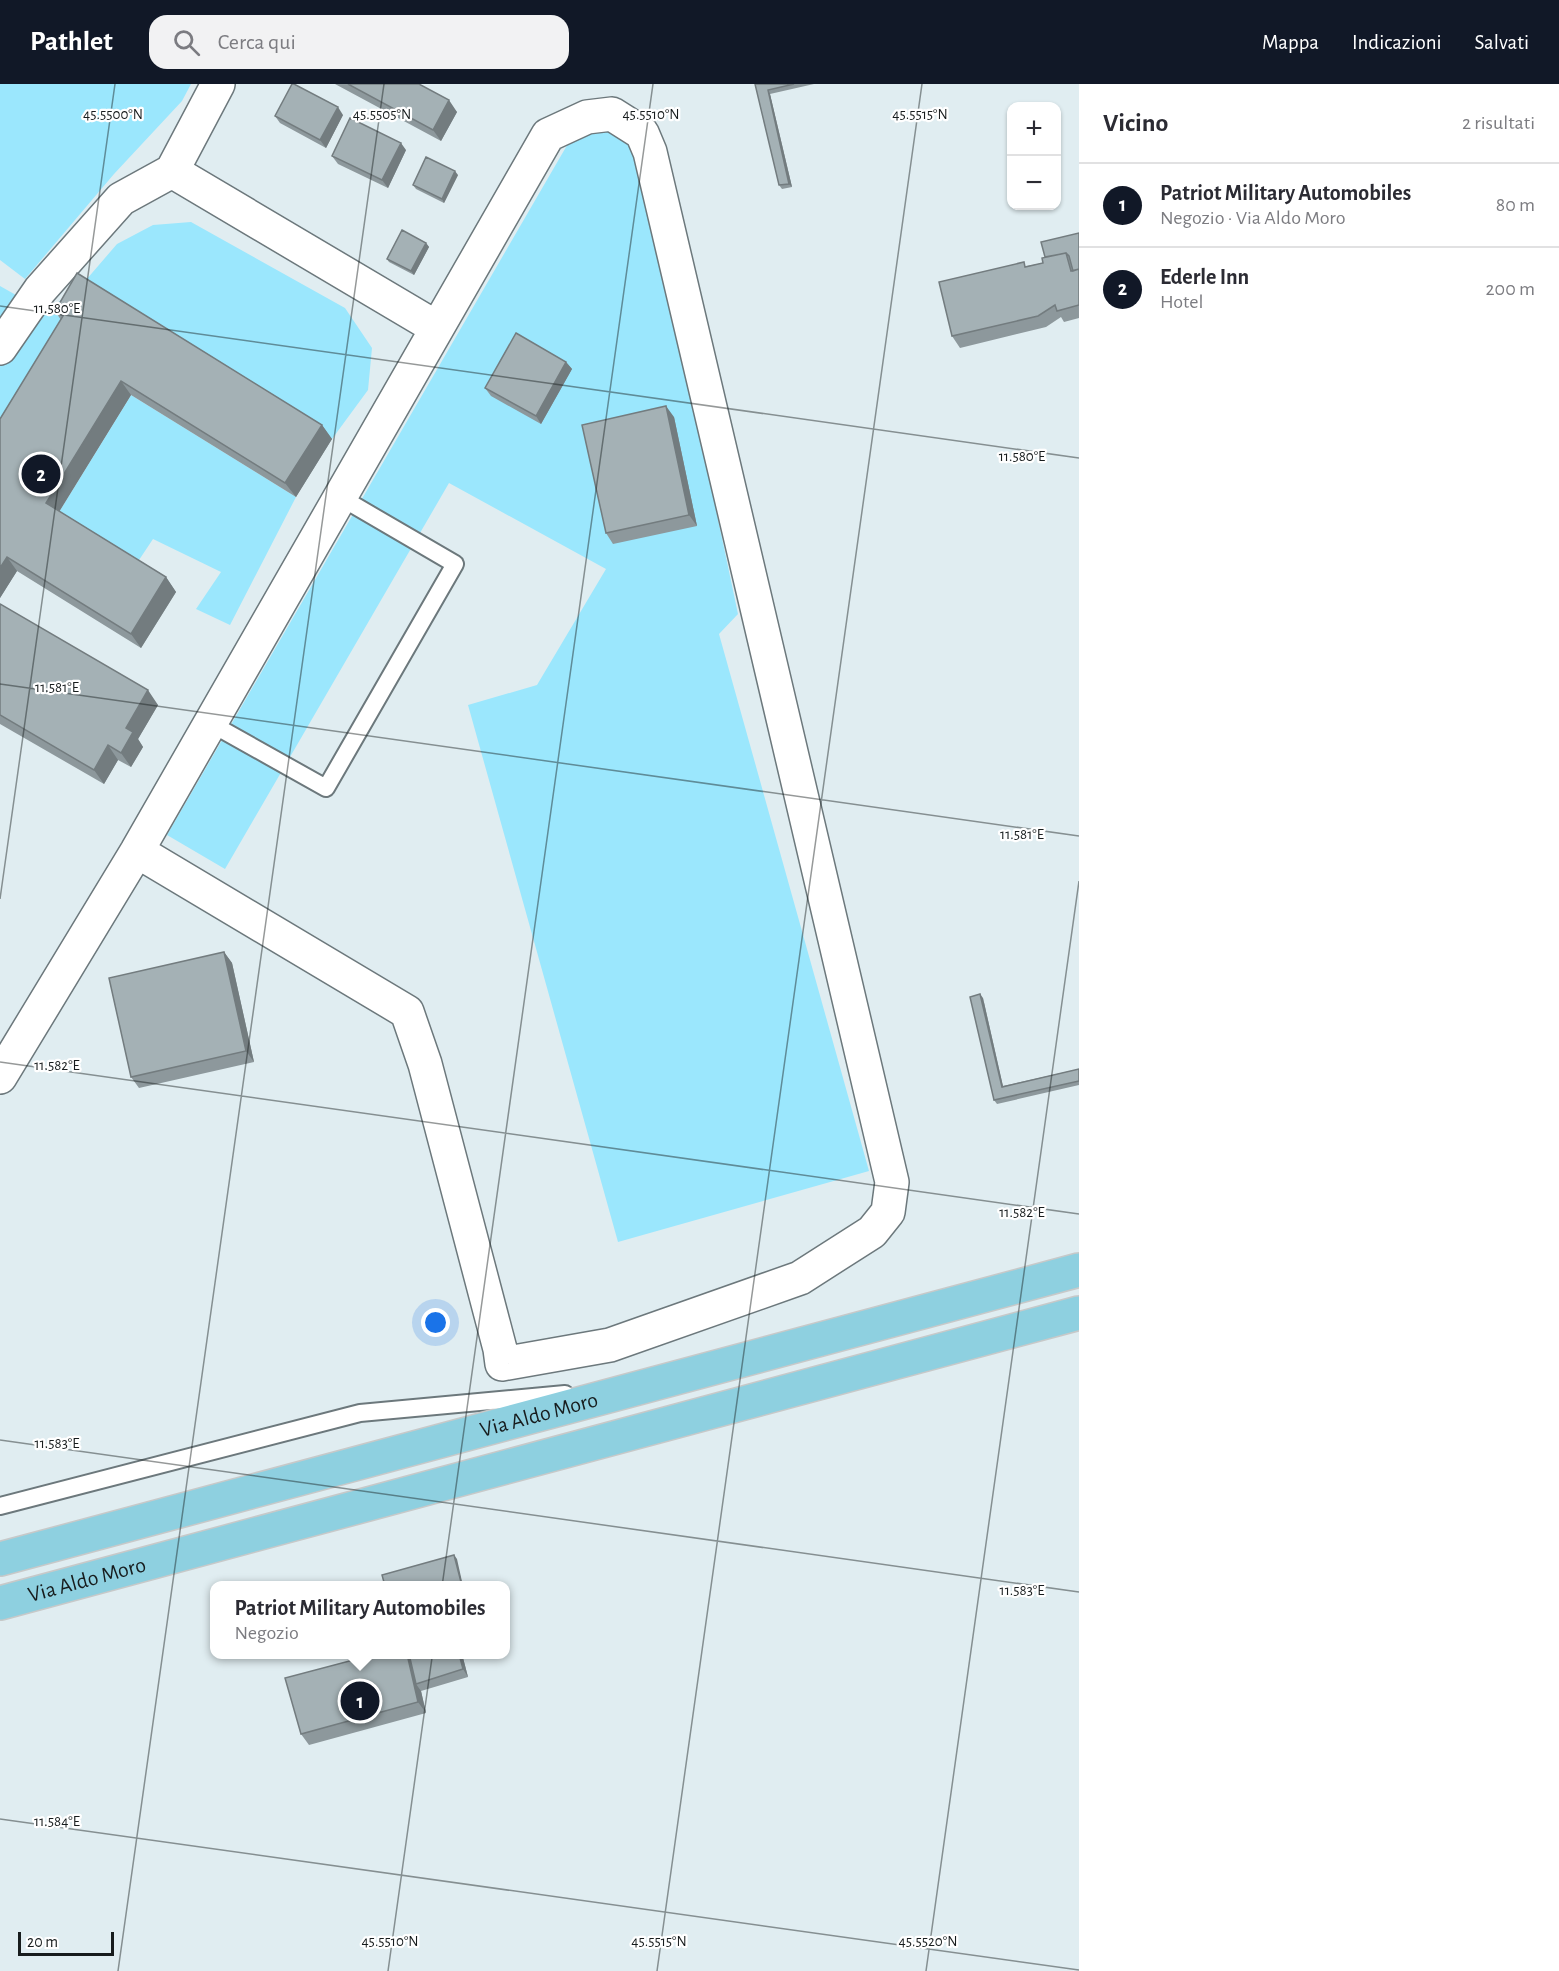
<!DOCTYPE html>
<html lang="it">
<meta charset="utf-8">
<style>
body{margin:0;font-family:"Alegreya Sans",sans-serif;background:#f2f2f3;color:#2b2b33}
.controls{position:absolute;right:18px;top:18px;display:grid;overflow:hidden;border-radius:12px;box-shadow:0 2px 4px #0004}
.controls button{width:54px;height:54px;display:grid;place-items:center;padding:0;border:0;border-bottom:2px solid #e1e1e2;background:#fff;color:#2b2b33;font:30px sans-serif}
.scale{position:absolute;left:18px;bottom:15px;width:96px;box-sizing:border-box;padding-left:6px;border:3px solid #171c1d;border-top:0;font-size:16px;line-height:21px;white-space:nowrap;color:#171c1d;-webkit-text-stroke:4px #fff;paint-order:stroke}
.you{position:absolute;left:436px;top:1239px;width:21px;height:21px;margin:-15px;border:4px solid #fff;border-radius:50%;background:#1a73e8;box-shadow:0 0 0 9px #1a73e833}
.badge{display:grid;place-items:center;width:39px;height:39px;border-radius:50%;background:#111827;color:#fff;font-size:20px;font-weight:700}
.pin{position:absolute;translate:-50% -50%;border:3px solid #fff;box-shadow:0 2px 6px #0006}
.popup{position:absolute;left:210px;top:1497px;width:300px;height:78px;box-sizing:border-box;display:grid;place-content:center;border-radius:12px;background:#fff;filter:drop-shadow(0 2px 4px #0005);font-size:20px;white-space:nowrap;color:#7c7c81}
.popup b{font-size:22px;color:#2b2b33}
.popup::after{content:'';position:absolute;left:50%;top:100%;margin-left:-12px;border:12px solid transparent;border-top-color:#fff}
.list{margin:0;padding:0;list-style:none}
h2{display:flex;justify-content:space-between;align-items:center;height:78px;margin:0;padding:0 24px;font-size:26px}
h2 small{font-size:20px;font-weight:400;color:#7c7c81}
.list li{display:grid;grid-template-columns:39px 1fr auto;gap:18px;align-items:center;box-sizing:border-box;height:84px;padding:0 24px;border-top:2px solid #e1e1e2}
.list b{display:block;font-size:22px;white-space:nowrap}
.list p{margin:0;font-size:20px;white-space:nowrap;color:#7c7c81}
.list em{font-size:20px;font-style:normal;color:#7c7c81}
.icon{flex:none;width:33px;height:33px;fill:none;stroke:currentColor;stroke-width:2;stroke-linecap:round;stroke-linejoin:round}
.map{position:relative;flex:none;width:1079px;height:1887px;overflow:hidden}
header{display:flex;align-items:center;gap:36px;box-sizing:border-box;height:84px;padding:0 30px;background:#111827;color:#fff}
header strong{font-size:28px}
nav{display:flex;gap:33px;margin-inline-start:auto;font-size:21px}
.search{width:420px;height:54px;background:#f2f2f3;display:flex;align-items:center;gap:15px;box-sizing:border-box;padding:0 21px;border-radius:18px;color:#7c7c81;font-size:22px}
main{display:flex}
aside{flex:1;background:#fff}
.map>svg:first-child{display:block}
.green{fill:#9be7fd}
.lines{fill:none;stroke-linecap:round;stroke-linejoin:round}
.lane-casing{stroke:#6c787c;stroke-width:20}
.street-casing{stroke:#6c787c;stroke-width:36}
.primary-casing{stroke:#c7c9c9;stroke-width:36}
.lane{stroke:#fff;stroke-width:16}
.street{stroke:#fff;stroke-width:33}
.primary{stroke:#8ed0e0;stroke-width:33}
.wall{fill:#8d989c}
.shaded-wall{fill:#737c7f}
.building{fill:#a4b1b5;stroke:#737c7f;stroke-width:1.5}
.ticks{fill:none;stroke:#171c1d;stroke-width:1.5;stroke-opacity:0.45}
.labels{text-anchor:middle;dominant-baseline:central;stroke-width:4.5;stroke-linejoin:round;paint-order:stroke}
.street-label{font-size:22px;fill:#171c1d;stroke:#fff}
.ticks-label{font-size:15px;text-anchor:middle;fill:#171c1d;stroke:#fff;stroke-width:4.5;stroke-linejoin:round;paint-order:stroke}
</style>
<header>
<strong>Pathlet</strong>
<div class="search"><svg class="icon" aria-label="search" viewBox="0 0 24 24"><circle cx="10" cy="10" r="6"/><path d="M15 15l6 6"/></svg>Cerca qui</div>
<nav><a>Mappa</a><a>Indicazioni</a><a>Salvati</a></nav>
</header>
<main>
<div class="map">
<svg width="1079" height="1887" viewBox="0 0 1079 1887">
<rect width="100%" height="100%" fill="#e0edf1"/>
<path class="green" d="M 0,0 L 191,0 L 182,17 L 114,90 L 25,195 L 0,176 Z
M 607,46 L 634,65 L 666,189 L 738,530 L 719,550 L 869,1087 L 618,1158 L 468,621 L 537,601 L 606,485 L 449,399 L 225,785 L 167,751 L 573,51 Z
M 191,138 L 345,224 L 372,264 L 368,306 L 332,355 L 87,204 L 0,366 L 0,202 L 46,228 L 86,196 L 117,160 L 153,141 Z
M 131,311 L 296,413 L 230,541 L 196,525 L 221,488 L 153,455 L 135,482 L 56,433 Z"/>
<g class="lines">
<g class="lane-casing">
<path id="lane" d="M 210,639 L 326,704 L 455,480 L 340,413
M 0,1422 L 360,1329 L 565,1310"/>
</g>
<g class="street-casing">
<path id="street" d="M 172,87 L 437,244
M 0,264 L 40,206 L 121,115 L 172,87 L 218,0
M 0,993 L 137,767 L 548,51 L 587,33 L 612,30 L 642,49 L 650,68 L 892,1098 L 888,1128 L 872,1148 L 800,1194 L 610,1261 L 502,1280 L 500,1265 L 425,980 L 407,928 L 137,767"/>
</g>
<g class="primary-casing">
<g id="primary">
<path id="s1" d="M 0,1475 L 1079,1186"/>
<path id="s2" d="M 0,1519 L 1079,1229"/>
</g>
</g>
<use href="#lane" class="lane"/>
<use href="#street" class="street"/>
<use href="#primary" class="primary"/>
</g>
<path class="wall" d="M 335,0 L 419,0 L 457,28 L 441,57 Z
M 755,0 L 814,0 L 770,10 L 792,103 L 782,105 L 779,101 Z
M 343,31 L 326,64 L 280,39 L 275,32 Z
M 406,66 L 388,104 L 338,80 L 332,72 Z
M 458,91 L 444,119 L 416,105 L 413,101 Z
M 1079,149 L 1079,234 L 1064,238 L 1061,233 L 1046,243 L 960,264 L 952,252 L 1027,182 L 1043,179 L 1045,173 Z
M 426,159 L 429,163 L 414,191 L 389,178 L 387,175 Z
M 55,227 L 322,341 L 332,355 L 296,413 L 131,311 L 59,427 L 166,493 L 176,508 L 141,564 L 17,487 L 0,514 L 0,335 L 61,236 Z
M 566,278 L 572,285 L 541,340 L 491,312 L 485,304 Z
M 674,333 L 697,442 L 613,460 L 606,449 Z
M 0,520 L 158,621 L 138,655 L 143,663 L 131,683 L 118,676 L 104,700 L 0,640 Z
M 224,868 L 232,879 L 254,978 L 139,1004 L 131,993 Z
M 983,914 L 1003,1002 L 1079,985 L 1079,1001 L 997,1020 L 994,1016 Z
M 376,1570 L 462,1570 L 468,1593 L 421,1607 L 426,1629 L 309,1661 L 301,1650 Z"/>
<path class="shaded-wall" d="M 768,6 L 770,10 L 792,103 L 789,100 Z
M 449,16 L 457,28 L 441,57 L 433,46 Z
M 338,23 L 343,31 L 326,64 L 320,56 Z
M 401,59 L 406,66 L 388,104 L 382,96 Z
M 455,87 L 458,91 L 444,119 L 442,115 Z
M 426,159 L 429,163 L 414,191 L 411,187 Z
M 566,278 L 572,285 L 541,340 L 536,332 Z
M 121,297 L 131,311 L 56,433 L 46,419 Z
M 666,322 L 674,333 L 697,442 L 689,431 Z
M 322,341 L 332,355 L 296,413 L 285,399 Z
M 7,473 L 17,487 L 0,514 L 0,484 Z
M 166,493 L 176,508 L 141,564 L 131,550 Z
M 148,606 L 158,621 L 138,655 L 143,663 L 131,683 L 121,669 L 126,644 Z
M 108,661 L 118,676 L 104,700 L 94,686 Z
M 224,868 L 232,879 L 254,978 L 246,967 Z
M 980,910 L 983,914 L 1004,1007 L 1002,1003 Z
M 454,1471 L 457,1475 L 463,1502 L 462,1502 Z
M 407,1570 L 410,1570 L 416,1600 L 421,1607 L 426,1629 L 418,1618 Z
M 459,1570 L 462,1570 L 468,1593 L 463,1585 Z"/>
<path class="building" d="M 292,0 L 294,0 L 338,23 L 320,56 L 275,32 Z
M 348,0 L 419,0 L 449,16 L 433,46 Z
M 755,0 L 794,0 L 768,6 L 789,100 L 779,101 Z
M 350,34 L 401,59 L 382,96 L 332,72 Z
M 426,73 L 455,87 L 442,115 L 413,101 Z
M 402,146 L 426,159 L 411,187 L 387,175 Z
M 1079,149 L 1079,185 L 1073,187 L 1069,172 L 1066,169 L 1045,173 L 1041,158 Z
M 1066,169 L 1071,187 L 1079,185 L 1079,221 L 1057,227 L 1055,221 L 1038,232 L 952,252 L 939,198 L 1024,178 L 1025,183 L 1043,179 L 1042,174 Z
M 77,189 L 322,341 L 285,399 L 121,297 L 46,419 L 166,493 L 131,550 L 7,473 L 0,484 L 0,335 L 63,232 L 55,227 Z
M 516,249 L 566,278 L 536,332 L 485,304 Z
M 666,322 L 689,431 L 606,449 L 582,341 Z
M 0,520 L 148,606 L 126,644 L 133,648 L 121,669 L 108,661 L 94,686 L 0,631 Z
M 224,868 L 246,967 L 131,993 L 109,894 Z
M 980,910 L 1002,1003 L 1079,985 L 1079,997 L 994,1016 L 970,913 Z
M 454,1471 L 462,1502 L 385,1502 L 382,1491 Z
M 376,1570 L 407,1570 L 418,1618 L 301,1650 L 285,1594 Z
M 409,1570 L 459,1570 L 463,1585 L 416,1600 Z"/>
<path class="ticks" d="M 0,222 L 1079,374M 0,600 L 1079,752M 0,815 L 115,0M 0,978 L 1079,1130M 0,1356 L 1079,1508M 0,1735 L 1079,1886M 118,1887 L 384,0M 388,1887 L 653,0M 657,1887 L 922,0M 926,1887 L 1079,797"/>
<g class="labels">
<g class="street-label">
<text stroke="none"><textPath href="#s1" startOffset="558">Via Aldo Moro</textPath></text>
<text stroke="none"><textPath href="#s2" startOffset="90">Via Aldo Moro</textPath></text>
</g>
</g>
<g class="ticks-label">
<text x="113" y="35">45.5500°N</text>
<text x="382" y="35">45.5505°N</text>
<text x="651" y="35">45.5510°N</text>
<text x="920" y="35">45.5515°N</text>
<text x="57" y="229">11.580°E</text>
<text x="1022" y="377">11.580°E</text>
<text x="57" y="608">11.581°E</text>
<text x="1022" y="755">11.581°E</text>
<text x="57" y="986">11.582°E</text>
<text x="1022" y="1133">11.582°E</text>
<text x="57" y="1364">11.583°E</text>
<text x="1022" y="1511">11.583°E</text>
<text x="57" y="1742">11.584°E</text>
<text x="390" y="1862">45.5510°N</text>
<text x="659" y="1862">45.5515°N</text>
<text x="928" y="1862">45.5520°N</text>
</g>
</svg>
<div class="controls">
<button>+</button>
<button>−</button>
</div>
<div class="scale">20 m</div>
<div class="you"></div>
<div class="pin badge" style="left:360px;top:1617px">1</div>
<div class="popup"><b>Patriot Military Automobiles</b>Negozio</div>
<div class="pin badge" style="left:41px;top:390px">2</div>
</div>
<aside>
<h2>Vicino<small>2 risultati</small></h2>
<ul class="list">
<li><span class="badge">1</span><div><b>Patriot Military Automobiles</b><p>Negozio · Via Aldo Moro</p></div><em>80 m</em></li>
<li><span class="badge">2</span><div><b>Ederle Inn</b><p>Hotel</p></div><em>200 m</em></li>
</ul>
</aside>
</main>
